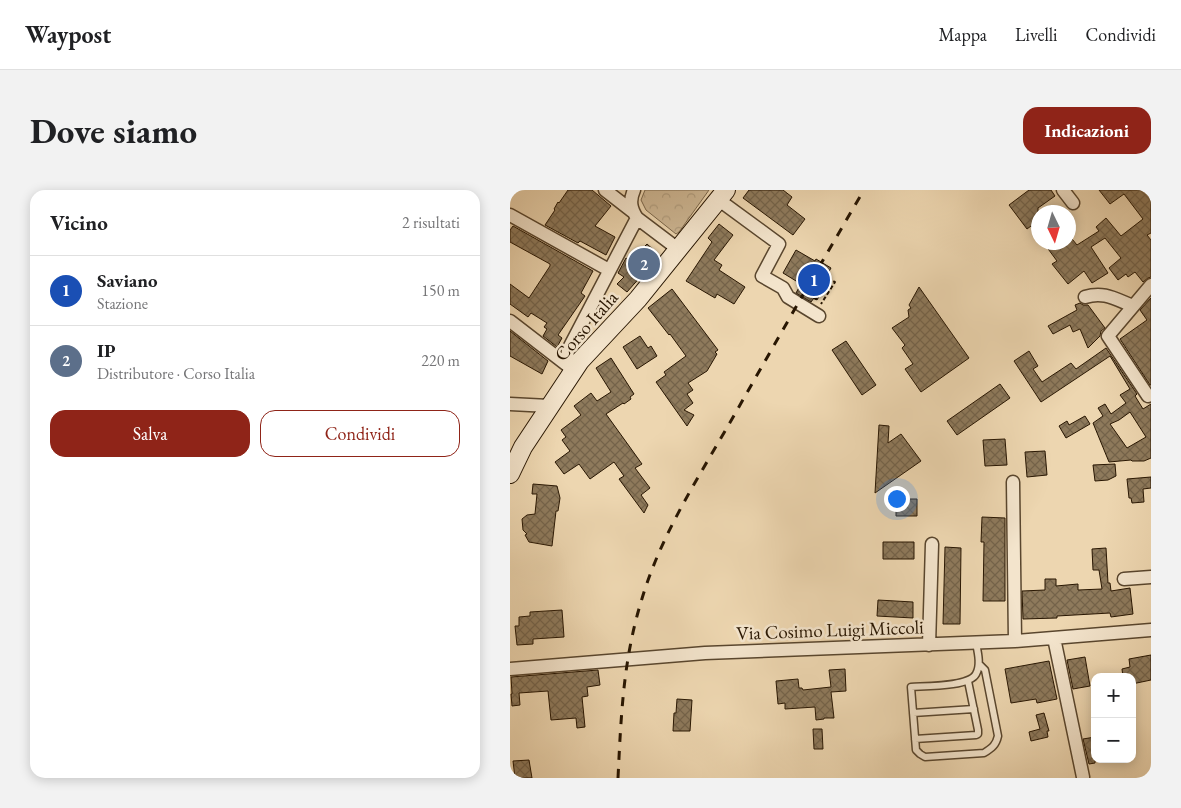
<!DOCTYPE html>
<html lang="it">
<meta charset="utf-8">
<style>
body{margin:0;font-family:"EB Garamond",serif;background:#f2f2f2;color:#202124}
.controls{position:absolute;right:15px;bottom:15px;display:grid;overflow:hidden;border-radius:10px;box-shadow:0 2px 12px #0003}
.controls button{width:45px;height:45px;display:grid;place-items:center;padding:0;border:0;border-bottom:1px solid #e0e0e0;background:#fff;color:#202124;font:25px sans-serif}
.compass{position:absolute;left:521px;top:15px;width:45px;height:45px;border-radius:50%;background:#fff;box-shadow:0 2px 12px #0003;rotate:175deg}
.you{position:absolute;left:386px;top:308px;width:18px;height:18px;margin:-12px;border:4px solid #fff;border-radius:50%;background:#1a73e8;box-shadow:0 0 0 8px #1a73e833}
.badge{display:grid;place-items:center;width:32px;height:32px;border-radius:50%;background:#8f2418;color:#fff;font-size:16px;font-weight:700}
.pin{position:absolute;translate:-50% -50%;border:2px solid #fff;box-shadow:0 1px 5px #0006}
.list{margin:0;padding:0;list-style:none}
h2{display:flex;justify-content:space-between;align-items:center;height:65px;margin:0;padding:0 20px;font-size:21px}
h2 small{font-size:16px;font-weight:400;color:#757577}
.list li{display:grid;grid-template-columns:32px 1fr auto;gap:15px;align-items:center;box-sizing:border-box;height:70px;padding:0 20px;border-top:1px solid #e0e0e0}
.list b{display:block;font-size:19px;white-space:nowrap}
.list p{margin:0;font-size:16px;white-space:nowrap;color:#757577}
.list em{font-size:16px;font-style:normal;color:#757577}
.actions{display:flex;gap:10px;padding:15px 20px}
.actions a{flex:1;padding:11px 0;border:1px solid #8f2418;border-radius:15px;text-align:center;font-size:18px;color:#8f2418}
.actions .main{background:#8f2418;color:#fff}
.map{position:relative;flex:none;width:641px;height:588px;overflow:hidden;border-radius:15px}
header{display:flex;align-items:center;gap:30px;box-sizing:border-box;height:70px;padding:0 25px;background:#fff;border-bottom:1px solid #e0e0e0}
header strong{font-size:24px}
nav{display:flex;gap:28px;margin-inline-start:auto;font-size:18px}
.intro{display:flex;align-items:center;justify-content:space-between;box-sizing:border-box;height:120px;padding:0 30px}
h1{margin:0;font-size:35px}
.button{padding:12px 22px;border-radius:15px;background:#8f2418;color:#fff;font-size:18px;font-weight:700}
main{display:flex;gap:30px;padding:0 30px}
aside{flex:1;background:#fff;border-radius:15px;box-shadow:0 2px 12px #0003}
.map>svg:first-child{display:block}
.forest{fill:url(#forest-crowns);stroke:#7a664a}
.building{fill:url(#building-cross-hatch);stroke:#281602;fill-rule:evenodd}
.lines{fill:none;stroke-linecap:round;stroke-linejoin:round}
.service-casing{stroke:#59462e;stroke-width:9}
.minor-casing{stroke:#59462e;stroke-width:15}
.secondary-casing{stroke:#281602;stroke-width:20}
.path{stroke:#281602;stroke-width:2;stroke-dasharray:4 2.5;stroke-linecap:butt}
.service{stroke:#f3e4cc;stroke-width:6}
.minor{stroke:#f3e4cc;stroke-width:12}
.secondary{stroke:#f3e4cc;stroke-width:18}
.rail{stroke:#281602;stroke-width:3;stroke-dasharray:9 9;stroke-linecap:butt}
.labels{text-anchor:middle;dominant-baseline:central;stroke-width:5;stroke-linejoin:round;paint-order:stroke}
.street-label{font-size:19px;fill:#281602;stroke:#f3e4cc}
</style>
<header>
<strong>Waypost</strong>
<nav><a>Mappa</a><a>Livelli</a><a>Condividi</a></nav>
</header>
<div class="intro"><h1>Dove siamo</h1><a class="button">Indicazioni</a></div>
<main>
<aside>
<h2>Vicino<small>2 risultati</small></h2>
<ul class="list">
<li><span class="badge" style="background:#1a4fb4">1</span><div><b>Saviano</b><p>Stazione</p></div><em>150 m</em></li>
<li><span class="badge" style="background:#5c6f8a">2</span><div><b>IP</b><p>Distributore · Corso Italia</p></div><em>220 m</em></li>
</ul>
<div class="actions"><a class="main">Salva</a><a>Condividi</a></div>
</aside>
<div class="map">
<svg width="641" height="588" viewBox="0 0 641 588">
<defs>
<pattern id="forest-crowns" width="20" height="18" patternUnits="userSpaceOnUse" patternTransform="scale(1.25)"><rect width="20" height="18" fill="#ccb592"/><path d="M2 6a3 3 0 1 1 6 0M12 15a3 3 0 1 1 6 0" fill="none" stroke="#af9b7c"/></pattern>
<pattern id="building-cross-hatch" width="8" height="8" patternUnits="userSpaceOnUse" patternTransform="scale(1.25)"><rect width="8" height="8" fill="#8e7a5c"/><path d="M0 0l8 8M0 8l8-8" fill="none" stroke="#74634a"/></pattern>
</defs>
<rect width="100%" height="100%" fill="#edd6b0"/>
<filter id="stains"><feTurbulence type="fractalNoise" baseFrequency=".004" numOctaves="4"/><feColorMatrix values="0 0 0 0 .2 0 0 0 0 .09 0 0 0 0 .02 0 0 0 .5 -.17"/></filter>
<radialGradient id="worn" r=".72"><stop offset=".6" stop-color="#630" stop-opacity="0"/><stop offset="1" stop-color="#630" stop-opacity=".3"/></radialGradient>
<path class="forest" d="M 135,0 L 199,0 L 169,42 L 166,44 L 136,20 L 131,10 Z"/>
<path class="building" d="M 58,0 L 82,0 L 101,16 L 85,36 L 105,47 L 96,65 L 70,51 L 68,53 L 35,35 L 45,20 L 44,19 L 48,12 L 49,13 Z
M 239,0 L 273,0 L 282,7 L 277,15 L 295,29 L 283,45 L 233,8 Z
M 519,0 L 541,0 L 545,6 L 528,18 L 528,46 L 521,36 L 517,39 L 499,15 Z
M 589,0 L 634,0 L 641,9 L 641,43 L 637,45 L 641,50 L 641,87 L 638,88 L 633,92 L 625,82 L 618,87 L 616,84 L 608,90 L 599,78 L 611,68 L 595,48 L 581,57 L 598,83 L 582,93 L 574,81 L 558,94 L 542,74 L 547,71 L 533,52 L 558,52 L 558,44 L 567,55 L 589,41 L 586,37 L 596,28 L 611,46 L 633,29 L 614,4 L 600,14 Z
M 209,34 L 223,45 L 204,70 L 212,75 L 209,80 L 235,97 L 224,114 L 207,104 L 205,108 L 176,91 L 202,52 L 198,48 Z
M 3,36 L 83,81 L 71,103 L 75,106 L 48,145 L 52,148 L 47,157 L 33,146 L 37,139 L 34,137 L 37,133 L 21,123 L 18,127 L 0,114 L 0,94 L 19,108 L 40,76 L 40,74 L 0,52 L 0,40 Z
M 137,54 L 146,62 L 140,68 L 138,67 L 139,68 L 128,81 L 132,85 L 117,102 L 107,94 L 114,87 L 108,83 L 116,68 L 119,70 L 125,63 L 127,64 Z
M 286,60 L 305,71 L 306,69 L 321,78 L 308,101 L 311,103 L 307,110 L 304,108 L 301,112 L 286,103 L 291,94 L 273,83 Z
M 409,97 L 459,168 L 411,202 L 395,179 L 403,174 L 392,158 L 395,155 L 382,138 L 399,127 L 398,120 L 401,118 L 399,115 Z
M 162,99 L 208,160 L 205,162 L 207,164 L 197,181 L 178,193 L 183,200 L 177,204 L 183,213 L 174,220 L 184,225 L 177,236 L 146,192 L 156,185 L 154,182 L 176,166 L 160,144 L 159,145 L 138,118 Z
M 641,108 L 641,195 L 640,195 L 610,149 L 637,130 L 630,120 Z
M 570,113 L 573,115 L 578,115 L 595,138 L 591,141 L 590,146 L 578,158 L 570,139 L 563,142 L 560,135 L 543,144 L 538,136 L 567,120 L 565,115 Z
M 0,141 L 38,171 L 32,184 L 0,166 Z
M 130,146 L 138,158 L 141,156 L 147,166 L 127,179 L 113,157 Z
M 336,151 L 366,195 L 352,205 L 322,160 Z
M 596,158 L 627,204 L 625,206 L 633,219 L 641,214 L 641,268 L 634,271 L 622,271 L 621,270 L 599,272 L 583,233 L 593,226 L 588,218 L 595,214 L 601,224 L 616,213 L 610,205 L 620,199 L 600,166 L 531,212 L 504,171 L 519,161 L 528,176 L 523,179 L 532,192 L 561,173 L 566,179 ZM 620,222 L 636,247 L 617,258 L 600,234 L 609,230 Z
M 101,168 L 124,204 L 120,207 L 121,209 L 114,214 L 113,213 L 96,224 L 132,274 L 125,278 L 140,298 L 131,305 L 138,315 L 134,323 L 109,289 L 114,286 L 104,272 L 80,289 L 69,274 L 54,284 L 45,272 L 60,261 L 52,250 L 56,247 L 51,240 L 71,225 L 64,216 L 81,203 L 87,211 L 101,202 L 86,178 Z
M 490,194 L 500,208 L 447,245 L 437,231 Z
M 575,226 L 580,234 L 556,248 L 549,236 L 557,231 L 559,235 Z
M 369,235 L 379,236 L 378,253 L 391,244 L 411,271 L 365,303 Z
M 495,249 L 497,275 L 475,276 L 473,250 Z
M 535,261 L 537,285 L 517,287 L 515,262 Z
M 605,274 L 606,286 L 598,290 L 585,291 L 583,275 Z
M 641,287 L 641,298 L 633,299 L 634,312 L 622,313 L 621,308 L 619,308 L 617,289 Z
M 23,294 L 47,296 L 50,308 L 48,321 L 46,321 L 42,356 L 19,352 L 15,345 L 17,344 L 13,340 L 12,329 L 17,325 L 25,324 L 27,304 L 22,304 Z
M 386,309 L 407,309 L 407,326 L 386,326 Z
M 472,327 L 495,328 L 495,411 L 473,411 L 474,352 L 471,352 Z
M 373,352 L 404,352 L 404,369 L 373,369 Z
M 435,357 L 451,358 L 450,434 L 433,434 Z
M 596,358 L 598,393 L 600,393 L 601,401 L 620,398 L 623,424 L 601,427 L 600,423 L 547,426 L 547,428 L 513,429 L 512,401 L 535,400 L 535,389 L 546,389 L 546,396 L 568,394 L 568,400 L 592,399 L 589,380 L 583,380 L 582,359 Z
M 368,410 L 403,412 L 403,428 L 367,426 Z
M 52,420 L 54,447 L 23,449 L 23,454 L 7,455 L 5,436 L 9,436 L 9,427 L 20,426 L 20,422 Z
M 641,465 L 641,490 L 622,494 L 622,487 L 613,487 L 612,479 L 620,477 L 619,469 Z
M 575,467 L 580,496 L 563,499 L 557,470 Z
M 539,471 L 547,509 L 527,513 L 526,509 L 501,513 L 495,479 Z
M 335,479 L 336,501 L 321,502 L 324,528 L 314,528 L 314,529 L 306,530 L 305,517 L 275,519 L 275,513 L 268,514 L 266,491 L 288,489 L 289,498 L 292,498 L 293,500 L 321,497 L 319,480 Z
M 88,480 L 90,495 L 77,497 L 78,506 L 72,507 L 75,537 L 67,538 L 66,528 L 41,530 L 38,501 L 9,503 L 10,515 L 2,516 L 1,504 L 2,504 L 1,487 Z
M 167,509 L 182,510 L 180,541 L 163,541 L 164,523 L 166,523 Z
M 534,523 L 539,541 L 537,541 L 538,547 L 521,551 L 519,542 L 530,539 L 526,525 Z
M 303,539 L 312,539 L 313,559 L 304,559 Z
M 585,547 L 585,573 L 579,574 L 573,549 Z
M 19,570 L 22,588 L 5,588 L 3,571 Z"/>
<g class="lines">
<g class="service-casing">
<path id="service" d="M 466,453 C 468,463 471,475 466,484 C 459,497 415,496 401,497 L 406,560 L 410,564 L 415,567 L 474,563 C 482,558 486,555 488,546 L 475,480 L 469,474
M 403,523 L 464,519
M 405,549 L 466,545 L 468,544 L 468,540 L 458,491"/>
</g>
<g class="minor-casing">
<path id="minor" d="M 95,0 L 122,21
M 553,0 L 563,13
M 209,10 L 269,54 L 252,86 L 273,98 L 278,107 L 309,126
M 0,25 L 99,80
M 127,28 L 168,59
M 575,107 C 594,101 605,109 623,116
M 0,131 L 61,178
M 70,171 L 64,173 L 61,173 L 57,169 L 58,160 L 127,28 C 121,19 119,11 124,0
M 638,206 L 598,146 L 641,95
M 0,214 L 39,216
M 503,292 L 505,451
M 614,389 L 641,387
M 544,448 L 573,587
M 419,455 L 422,354
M 0,479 L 195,463 L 505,451 L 641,440"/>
</g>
<g class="secondary-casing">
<path id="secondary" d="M 0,284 L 13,257 L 70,171 L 128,109 L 216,0"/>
</g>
<path class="path" d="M 304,108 L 306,109 L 318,88 L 325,92 L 311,114"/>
<use href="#service" class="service"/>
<use href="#minor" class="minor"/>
<use href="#secondary" class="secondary"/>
<path class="rail" d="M 108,588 C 111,527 113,471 131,412 C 149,349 185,293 218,236 C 263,157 308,78 354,0"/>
</g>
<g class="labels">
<g class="street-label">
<text transform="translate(76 136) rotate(-49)">Corso Italia</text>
<text transform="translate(320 440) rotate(-2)">Via Cosimo Luigi Miccoli</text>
</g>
</g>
<rect width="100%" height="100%" filter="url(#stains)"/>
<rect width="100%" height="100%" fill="url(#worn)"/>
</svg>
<div class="controls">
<button>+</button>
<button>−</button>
</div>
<svg class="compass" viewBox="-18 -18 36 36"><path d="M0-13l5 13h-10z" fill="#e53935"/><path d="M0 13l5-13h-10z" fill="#757577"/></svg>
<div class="you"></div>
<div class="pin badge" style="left:304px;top:90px;background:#1a4fb4">1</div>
<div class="pin badge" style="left:134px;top:74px;background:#5c6f8a">2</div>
</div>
</main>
